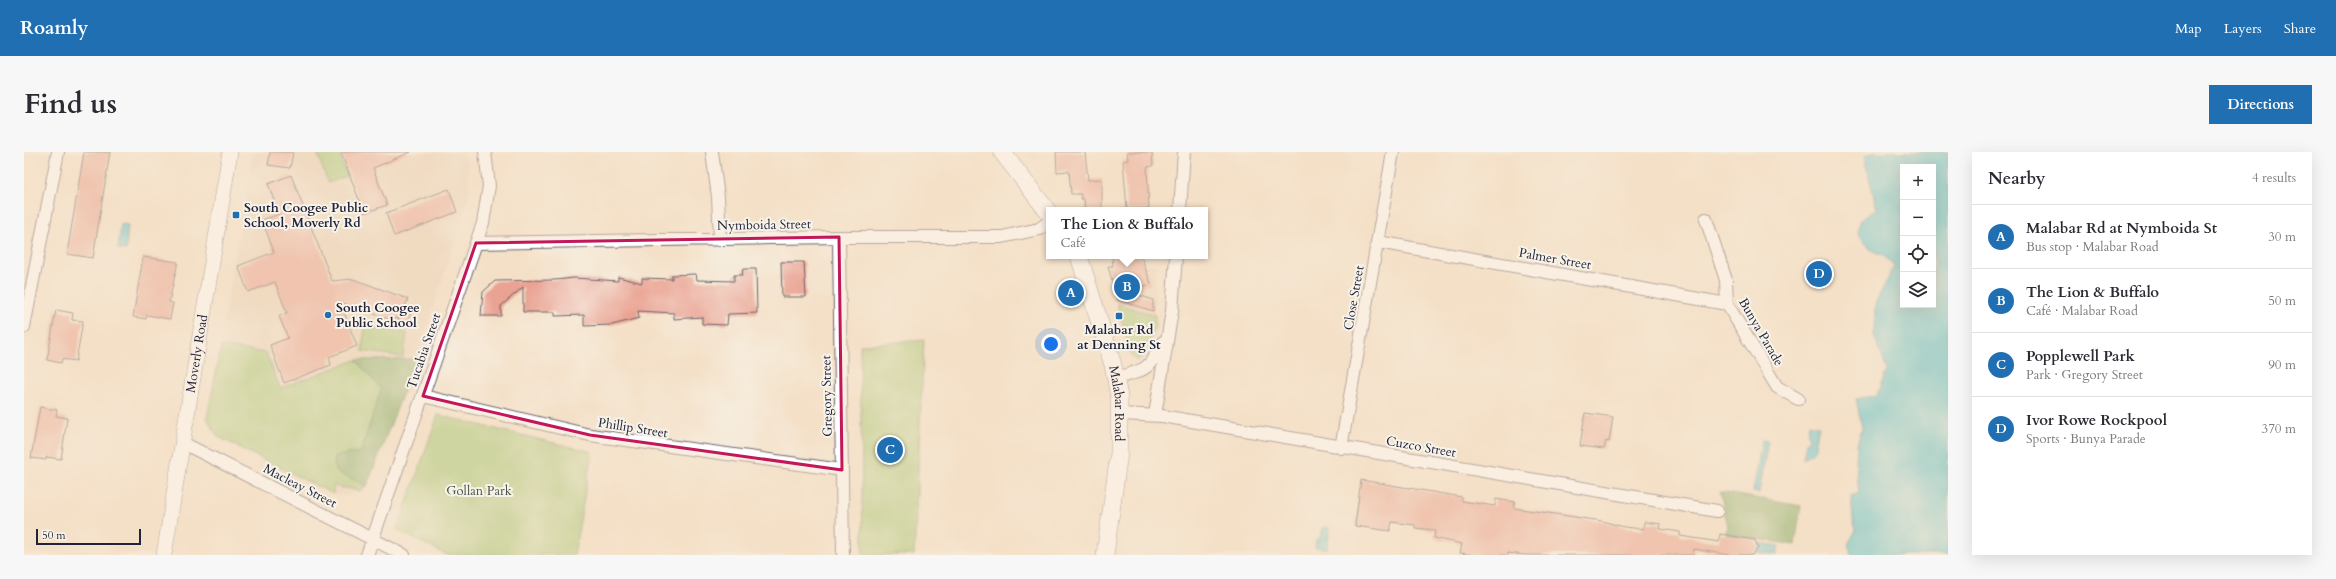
<!DOCTYPE html>
<meta charset="utf-8">
<style>
body{margin:0;font-family:Cardo,serif;background:#f7f7f7;color:#2b2b33}
.controls{position:absolute;right:12px;top:12px;display:grid;overflow:hidden;border-radius:0px;box-shadow:0 4px 16px #0002}
.controls button{width:36px;height:36px;display:grid;place-items:center;padding:0;border:0;border-bottom:1px solid #e1e1e2;background:#fff;color:#2b2b33;font:20px sans-serif}
.scale{position:absolute;left:12px;bottom:10px;width:105px;box-sizing:border-box;padding-left:4px;border:2px solid #22223b;border-top:0;font-size:11px;line-height:14px;white-space:nowrap;color:#22223b;-webkit-text-stroke:3px #f7f3e8;paint-order:stroke}
.you{position:absolute;left:1027px;top:192px;width:14px;height:14px;margin:-10px;border:3px solid #fff;border-radius:50%;background:#1a73e8;box-shadow:0 0 0 6px #1a73e833}
.badge{display:grid;place-items:center;width:26px;height:26px;border-radius:50%;background:#1f6fb2;color:#fff;font-size:13px;font-weight:700}
.pin{position:absolute;translate:-50% -50%;border:2px solid #fff;box-shadow:0 1px 4px #0006}
.popup{position:absolute;left:1022px;top:55px;width:162px;height:52px;box-sizing:border-box;display:grid;place-content:center;border-radius:0px;background:#fff;filter:drop-shadow(0 1px 3px #0005);font-size:13px;white-space:nowrap;color:#7c7c81}
.popup b{font-size:15px;color:#2b2b33}
.popup::after{content:'';position:absolute;left:50%;top:100%;margin-left:-8px;border:8px solid transparent;border-top-color:#fff}
.list{margin:0;padding:0;list-style:none}
h2{display:flex;justify-content:space-between;align-items:center;height:52px;margin:0;padding:0 16px;font-size:17px}
h2 small{font-size:13px;font-weight:400;color:#7c7c81}
.list li{display:grid;grid-template-columns:26px 1fr auto;gap:12px;align-items:center;box-sizing:border-box;height:64px;padding:0 16px;border-top:1px solid #e1e1e2}
.list b{display:block;font-size:15px;white-space:nowrap}
.list p{margin:0;font-size:13px;white-space:nowrap;color:#7c7c81}
.list em{font-size:13px;font-style:normal;color:#7c7c81}
.icon{flex:none;width:22px;height:22px;fill:none;stroke:currentColor;stroke-width:2;stroke-linecap:round;stroke-linejoin:round}
.map{position:relative;flex:none;width:1924px;height:403px;overflow:hidden;border-radius:0px}
header{display:flex;align-items:center;gap:24px;box-sizing:border-box;height:56px;padding:0 20px;background:#1f6fb2;color:#fff}
header strong{font-size:19px}
nav{display:flex;gap:22px;margin-inline-start:auto;font-size:14px}
.intro{display:flex;align-items:center;justify-content:space-between;box-sizing:border-box;height:96px;padding:0 24px}
h1{margin:0;font-size:28px}
.button{padding:10px 18px;border-radius:0px;background:#1f6fb2;color:#fff;font-size:14px;font-weight:700}
main{display:flex;gap:24px;padding:0 24px}
aside{flex:1;background:#fff;border-radius:0px;box-shadow:0 4px 16px #0002}
.map>svg:first-child{display:block}
.built{fill:#ebd2b8}
.green{fill:#a1c771;stroke:#627456}
.forest{fill:#80ac63;stroke:#51674f}
.water{fill:#55c2cf;stroke:#3c7285;fill-rule:evenodd}
.building{fill:#eaa292}
.lines{fill:none;stroke-linecap:round;stroke-linejoin:round}
.minor-casing{stroke:#6c646c;stroke-width:14}
.tertiary-casing{stroke:#6c646c;stroke-width:16}
.secondary-casing{stroke:#6c646c;stroke-width:18}
.minor{stroke:#fff;stroke-width:12}
.tertiary{stroke:#fff;stroke-width:15}
.secondary{stroke:#fff;stroke-width:17}
.marked{fill:none;stroke:#c2185b;stroke-width:3;stroke-linejoin:round}
.poi-dot{fill:#1f6fb2;stroke:#f7f3e8;stroke-width:1.5}
.labels{text-anchor:middle;dominant-baseline:central;stroke-width:4;stroke-linejoin:round;paint-order:stroke}
.poi-label{font-size:13px;font-weight:bold;fill:#22223b;stroke:#f7f3e8;text-anchor:start}
.street-label{font-size:13px;fill:#22223b;stroke:#f7f3e8}
.park-label{font-size:13px;fill:#48544b;stroke:#f7f3e8}
</style>
<header>
<strong>Roamly</strong>
<nav><a>Map</a><a>Layers</a><a>Share</a></nav>
</header>
<div class="intro"><h1>Find us</h1><a class="button">Directions</a></div>
<main>
<div class="map">
<svg width="1924" height="403" viewBox="0 0 1924 403">
<rect width="100%" height="100%" fill="#f7f3e8"/>
<filter id="ink" filterUnits="userSpaceOnUse"><feTurbulence type="fractalNoise" baseFrequency=".025" numOctaves="2"/><feDisplacementMap in="SourceGraphic" scale="8" xChannelSelector="R" yChannelSelector="G"/><feConvolveMatrix kernelMatrix="1 2 1 2 8 2 1 2 1" color-interpolation-filters="sRGB"/></filter>
<filter id="wash" filterUnits="userSpaceOnUse"><feTurbulence type="fractalNoise" baseFrequency=".012" numOctaves="4" result="noise"/><feDisplacementMap in="SourceGraphic" scale="16" xChannelSelector="R" yChannelSelector="G"/><feGaussianBlur stdDeviation="0.9" result="paint"/><feColorMatrix in="noise" values="0 0 0 0 0 0 0 0 0 0 0 0 0 0 0 0 0 1.4 0 .05"/><feComposite in="paint" operator="in"/></filter>
<g filter="url(#wash)">
<rect width="100%" height="100%" fill="#f4e0c7"/>
<path class="built" d="M 229,0 L 439,0 L 444,11 L 445,45 L 392,207 L 343,334 L 335,339 L 322,344 L 309,342 L 194,285 L 183,266 Z
M 1082,112 L 1132,112 L 1131,163 L 1093,152 Z"/>
<path class="green" d="M 293,0 L 315,0 L 323,24 L 304,31 Z
M 1093,152 L 1131,163 L 1131,178 L 1117,207 L 1112,208 L 1107,204 Z
M 341,175 L 383,181 L 379,205 L 338,199 Z
M 900,188 L 890,403 L 839,403 L 836,193 Z
M 197,194 L 242,201 L 256,236 L 332,208 L 350,229 L 359,232 L 337,300 L 311,319 L 343,334 L 335,339 L 319,335 L 318,337 L 310,333 L 309,342 L 194,285 L 183,266 Z
M 414,263 L 568,300 L 550,403 L 423,403 L 373,378 Z"/>
<path class="forest" d="M 392,207 L 343,334 L 311,319 L 310,304 L 337,300 L 357,237 L 332,208 Z
M 1696,340 L 1777,354 L 1771,393 L 1702,382 L 1703,370 Z"/>
<path class="water" d="M 1849,0 L 1924,0 L 1924,403 L 1827,403 L 1824,392 L 1832,378 L 1829,368 L 1827,344 L 1835,341 L 1832,311 L 1833,292 L 1838,276 L 1832,247 L 1853,243 L 1863,218 L 1850,183 L 1851,152 L 1870,115 L 1859,103 L 1848,99 L 1834,83 L 1835,69 L 1853,57 L 1840,5 ZM 1879,15 L 1909,15 L 1909,153 L 1879,153 Z
M 97,72 L 104,73 L 102,98 L 94,97 Z
M 1795,111 L 1804,111 L 1807,120 L 1792,132 L 1783,124 Z
M 1785,272 L 1795,274 L 1790,300 L 1779,307 L 1782,290 L 1785,287 L 1783,282 Z
M 1738,288 L 1744,289 L 1735,341 L 1729,340 Z
M 1299,375 L 1306,376 L 1303,397 L 1291,395 L 1292,388 L 1297,385 Z
M 1736,391 L 1755,394 L 1753,403 L 1735,400 Z"/>
<g id="blocks">
<path class="building" d="M 60,0 L 86,0 L 69,106 L 43,102 Z
M 246,0 L 269,0 L 266,16 L 244,13 Z
M 317,0 L 387,0 L 349,16 L 363,53 L 340,61 Z
M 1032,0 L 1061,0 L 1064,28 L 1078,27 L 1078,58 L 1061,58 L 1060,47 L 1057,47 L 1057,42 L 1047,42 L 1045,19 L 1033,20 Z
M 1103,0 L 1128,0 L 1129,14 L 1123,15 L 1125,56 L 1103,57 L 1099,9 L 1104,8 Z
M 267,23 L 308,129 L 329,127 L 384,147 L 380,157 L 387,160 L 383,170 L 372,166 L 370,169 L 316,150 L 333,194 L 305,205 L 307,213 L 260,231 L 246,193 L 264,186 L 255,164 L 263,161 L 251,130 L 224,140 L 214,114 L 250,100 L 238,68 L 255,62 L 244,32 Z
M 425,37 L 433,60 L 370,84 L 362,61 Z
M 1088,104 L 1117,104 L 1127,132 L 1103,139 L 1129,148 L 1129,159 L 1093,148 L 1084,114 L 1089,114 Z
M 119,105 L 154,110 L 145,150 L 149,151 L 146,167 L 123,163 L 122,167 L 109,165 Z
M 757,110 L 780,110 L 782,145 L 758,145 Z
M 719,117 L 732,117 L 733,161 L 704,162 L 703,173 L 678,172 L 678,165 L 650,167 L 650,161 L 614,159 L 615,166 L 588,173 L 560,174 L 560,163 L 531,164 L 531,160 L 499,160 L 499,135 L 477,154 L 477,164 L 457,164 L 459,140 L 471,129 L 531,128 L 550,126 L 594,129 L 594,125 L 618,131 L 618,126 L 648,127 L 648,123 L 672,122 L 673,128 L 710,129 L 710,123 L 718,123 Z
M 32,158 L 49,161 L 48,168 L 59,169 L 52,209 L 38,207 L 37,211 L 23,208 Z
M 16,255 L 33,258 L 32,264 L 43,266 L 37,307 L 22,305 L 22,308 L 7,306 Z
M 1561,261 L 1589,265 L 1585,290 L 1582,289 L 1580,297 L 1556,294 Z
M 1337,328 L 1438,345 L 1438,349 L 1471,354 L 1472,347 L 1491,350 L 1490,356 L 1578,369 L 1600,375 L 1619,377 L 1620,370 L 1637,372 L 1636,377 L 1656,380 L 1656,384 L 1695,390 L 1696,382 L 1731,388 L 1734,396 L 1728,403 L 1705,403 L 1670,397 L 1669,403 L 1501,403 L 1484,401 L 1484,403 L 1452,403 L 1436,401 L 1438,392 L 1410,386 L 1411,378 L 1391,376 L 1391,373 L 1368,370 L 1366,379 L 1331,374 Z"/>
</g>
</g>
<g filter="url(#ink)">
<use href="#blocks" fill-opacity="0" stroke="#6c646c" stroke-width="1"/>
<g class="lines">
<g class="minor-casing">
<path id="minor" d="M 688,0 L 694,45 L 696,88
M 1156,58 L 1160,0
M 1682,67 L 1702,128 L 1703,152 L 1753,235 L 1774,247
M 815,85 L 819,403
M 1354,90 L 1703,152
M 452,91 L 815,85 L 978,85 L 1015,77 L 1025,70
M 0,175 L 34,0
M 1092,226 C 1122,218 1125,218 1139,190
M 399,244 L 566,283 L 818,318
M 1096,262 L 1138,264 L 1693,359
M 1131,263 L 1148,159 L 1152,104
M 159,291 L 380,403
M 1317,296 L 1369,0
M 343,403 L 459,71 L 465,34 L 461,0"/>
</g>
<g class="tertiary-casing">
<g id="tertiary">
<path id="s1" d="M 140,403 L 206,0"/>
</g>
</g>
<g class="secondary-casing">
<g id="secondary">
<path d="M 978,0 L 1025,61"/>
<path id="s2" d="M 1055,104 L 1089,213 L 1095,245 L 1095,301 L 1081,403"/>
</g>
</g>
<use href="#minor" class="minor"/>
<use href="#tertiary" class="tertiary"/>
<use href="#secondary" class="secondary"/>
</g>
</g>
<path d="M0 0H1924V403H0ZM 815,85 L 818,318 L 566,283 L 399,244 L 452,91 Z" fill="#f4e0c7" fill-opacity=".55" fill-rule="evenodd"/>
<path class="marked" d="M 815,85 L 818,318 L 566,283 L 399,244 L 452,91 Z"/>
<g class="poi-dot">
<rect x="208" y="59" width="8" height="8" rx="2"/>
<circle cx="304" cy="163" r="4"/>
<rect x="1091" y="160" width="8" height="8" rx="2"/>
</g>
<g class="labels">
<g class="poi-label">
<text x="220" y="56">South Coogee Public<tspan x="220" dy="15">School, Moverly Rd</tspan></text>
<text x="312" y="156">South Coogee<tspan x="312" dy="15">Public School</tspan></text>
<text x="1095" y="178" text-anchor="middle">Malabar Rd<tspan x="1095" dy="15">at Denning St</tspan></text>
</g>
<g class="street-label">
<text transform="translate(740 73) rotate(-1)">Nymboida Street</text>
<text transform="translate(1531 107) rotate(10)">Palmer Street</text>
<text transform="translate(1330 146) rotate(-80)">Close Street</text>
<text transform="translate(1737 180) rotate(60)">Bunya Parade</text>
<text transform="translate(400 199) rotate(-71)">Tucabia Street</text>
<text stroke="none"><textPath href="#s1" startOffset="204">Moverly Road</textPath></text>
<text transform="translate(803 244) rotate(-91)">Gregory Street</text>
<text stroke="none"><textPath href="#s2" startOffset="153">Malabar Road</textPath></text>
<text transform="translate(609 276) rotate(9)">Phillip Street</text>
<text transform="translate(1397 295) rotate(10)">Cuzco Street</text>
<text transform="translate(276 334) rotate(27)">Macleay Street</text>
</g>
<g class="park-label">
<text x="455" y="339">Gollan Park</text>
</g>
</g>
</svg>
<div class="controls">
<button>+</button>
<button>−</button>
<button><svg class="icon" aria-label="locate" viewBox="0 0 24 24"><circle cx="12" cy="12" r="6"/><path d="M12 2v4M12 18v4M2 12h4M18 12h4"/></svg></button>
<button><svg class="icon" aria-label="layers" viewBox="0 0 24 24"><path d="M12 4l9 5-9 5-9-5zM3 14l9 5 9-5"/></svg></button>
</div>
<div class="scale">50 m</div>
<div class="you"></div>
<div class="pin badge" style="left:1047px;top:141px">A</div>
<div class="pin badge" style="left:1103px;top:135px">B</div>
<div class="popup"><b>The Lion &amp; Buffalo</b>Café</div>
<div class="pin badge" style="left:866px;top:298px">C</div>
<div class="pin badge" style="left:1795px;top:122px">D</div>
</div>
<aside>
<h2>Nearby<small>4 results</small></h2>
<ul class="list">
<li><span class="badge">A</span><div><b>Malabar Rd at Nymboida St</b><p>Bus stop · Malabar Road</p></div><em>30 m</em></li>
<li><span class="badge">B</span><div><b>The Lion &amp; Buffalo</b><p>Café · Malabar Road</p></div><em>50 m</em></li>
<li><span class="badge">C</span><div><b>Popplewell Park</b><p>Park · Gregory Street</p></div><em>90 m</em></li>
<li><span class="badge">D</span><div><b>Ivor Rowe Rockpool</b><p>Sports · Bunya Parade</p></div><em>370 m</em></li>
</ul>
</aside>
</main>
